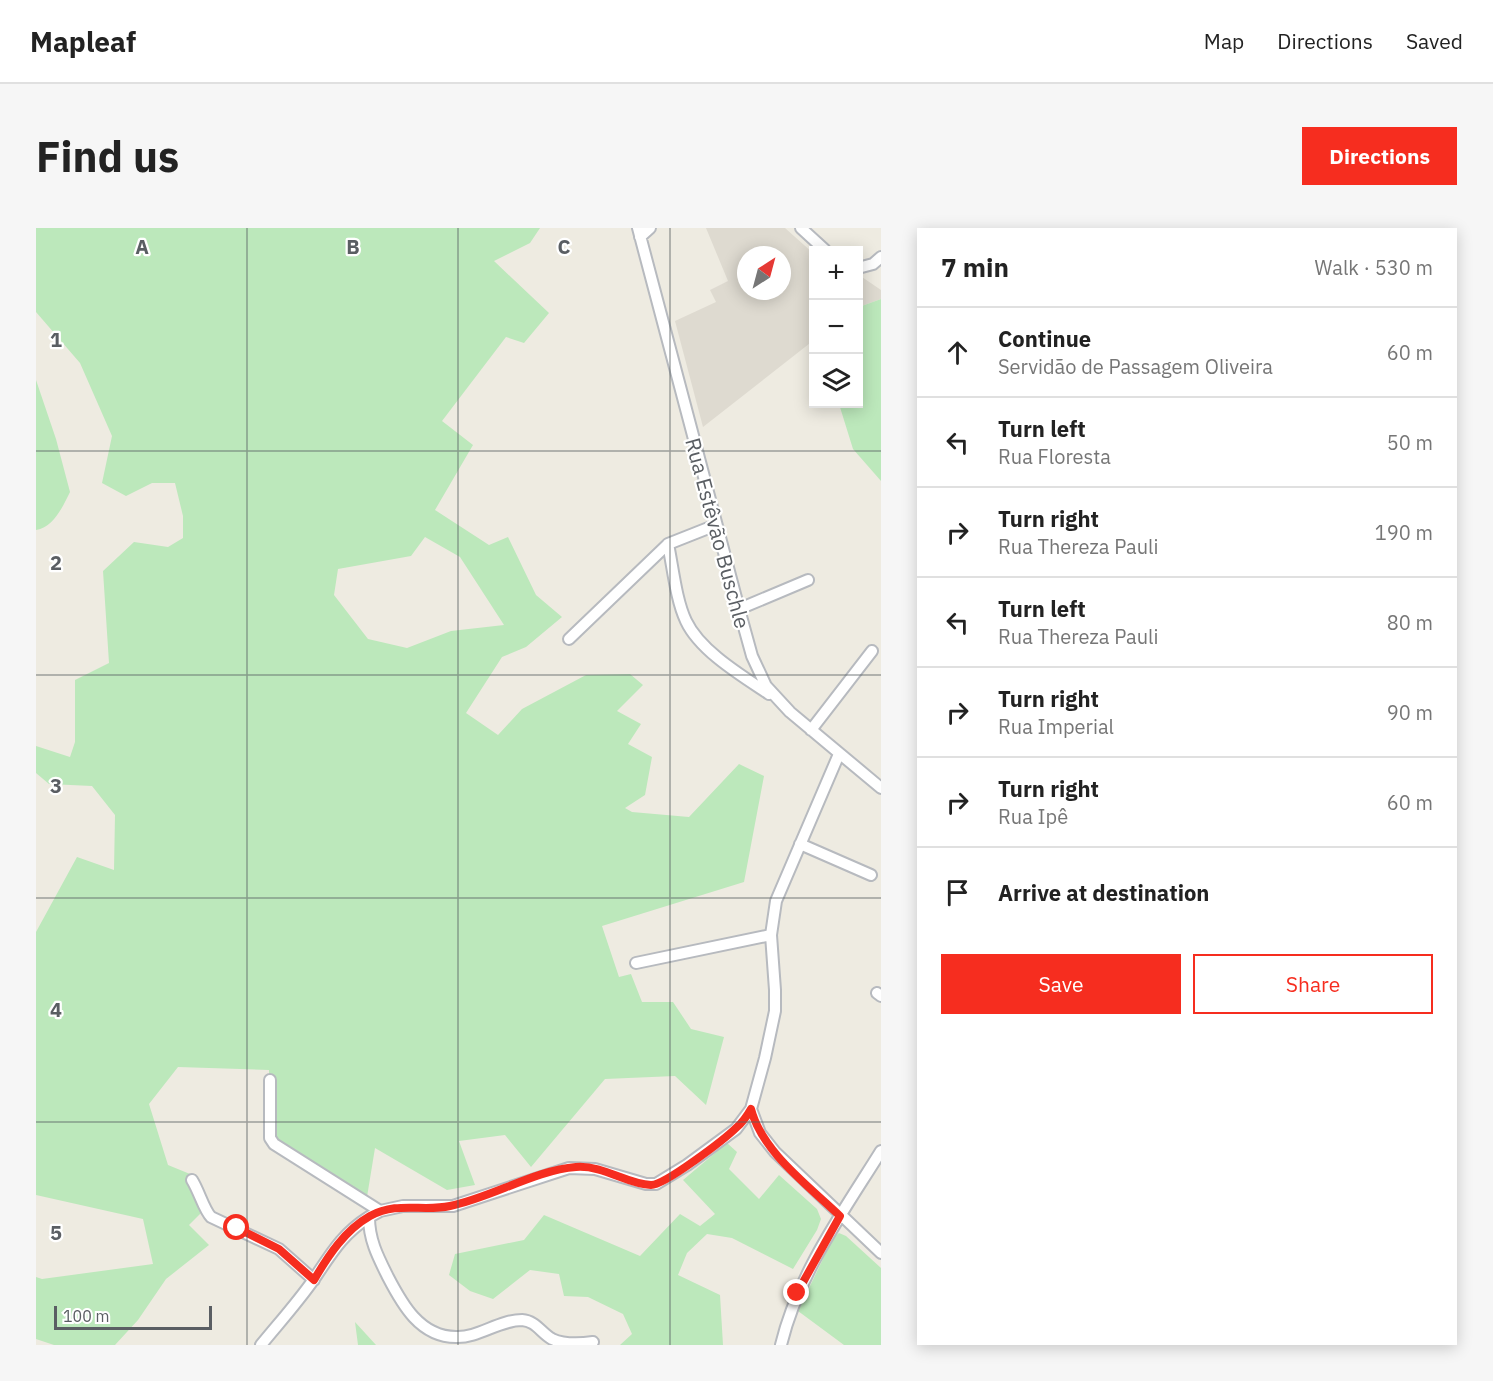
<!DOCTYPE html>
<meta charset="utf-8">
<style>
body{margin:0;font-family:"IBM Plex Sans",sans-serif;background:#f6f6f6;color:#222}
.controls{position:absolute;right:18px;top:18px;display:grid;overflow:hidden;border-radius:0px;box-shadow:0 3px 15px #0003}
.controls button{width:54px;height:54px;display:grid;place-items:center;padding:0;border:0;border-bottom:2px solid #e0e0e0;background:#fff;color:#222;font:30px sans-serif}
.compass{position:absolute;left:701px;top:18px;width:54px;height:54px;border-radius:50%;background:#fff;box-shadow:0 3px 15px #0003;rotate:36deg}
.scale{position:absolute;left:18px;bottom:15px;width:158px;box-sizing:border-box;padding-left:6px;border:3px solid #5a5e63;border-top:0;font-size:16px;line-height:21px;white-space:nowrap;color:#5a5e63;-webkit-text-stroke:4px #fff;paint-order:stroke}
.stop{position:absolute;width:18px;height:18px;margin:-14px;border:4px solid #f62d1f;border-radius:50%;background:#fff}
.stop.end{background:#f62d1f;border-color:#fff;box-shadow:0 2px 6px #0008}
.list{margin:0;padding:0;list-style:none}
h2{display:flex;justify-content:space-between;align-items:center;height:78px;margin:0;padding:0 24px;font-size:26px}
h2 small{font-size:20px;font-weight:400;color:#767676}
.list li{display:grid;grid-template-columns:39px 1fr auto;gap:18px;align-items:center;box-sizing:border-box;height:90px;padding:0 24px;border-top:2px solid #e0e0e0}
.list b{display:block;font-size:22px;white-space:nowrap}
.list p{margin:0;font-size:20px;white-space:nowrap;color:#767676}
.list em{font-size:20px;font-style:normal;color:#767676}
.actions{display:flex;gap:12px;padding:18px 24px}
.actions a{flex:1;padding:14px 0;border:2px solid #f62d1f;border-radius:0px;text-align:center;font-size:21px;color:#f62d1f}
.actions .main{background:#f62d1f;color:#fff}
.icon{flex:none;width:33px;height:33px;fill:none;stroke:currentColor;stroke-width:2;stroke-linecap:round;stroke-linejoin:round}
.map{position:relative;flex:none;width:845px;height:1117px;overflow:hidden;border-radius:0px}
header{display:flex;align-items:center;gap:36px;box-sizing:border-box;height:84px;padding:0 30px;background:#fff;border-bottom:2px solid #e0e0e0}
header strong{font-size:28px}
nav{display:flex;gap:33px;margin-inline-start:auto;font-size:21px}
.intro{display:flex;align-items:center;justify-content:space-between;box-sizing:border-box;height:144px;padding:0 36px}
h1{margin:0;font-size:42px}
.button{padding:15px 27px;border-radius:0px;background:#f62d1f;color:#fff;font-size:21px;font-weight:700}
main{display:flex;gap:36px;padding:0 36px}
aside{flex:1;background:#fff;border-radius:0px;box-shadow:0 3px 15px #0003}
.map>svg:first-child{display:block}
.education{fill:#dedad0;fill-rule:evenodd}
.green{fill:#bce8bb;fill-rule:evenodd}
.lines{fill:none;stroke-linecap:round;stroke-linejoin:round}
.minor-casing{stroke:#b7babf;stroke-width:14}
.minor{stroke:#fff;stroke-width:10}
.route{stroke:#f62d1f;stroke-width:8}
.grid{fill:none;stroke:#5a5e63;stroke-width:1.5;stroke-opacity:0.55}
.labels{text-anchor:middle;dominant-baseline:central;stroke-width:4.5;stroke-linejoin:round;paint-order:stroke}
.street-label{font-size:21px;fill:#5a5e63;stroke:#fff}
.grid-label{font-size:20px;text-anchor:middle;font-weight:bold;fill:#5a5e63;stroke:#fff;stroke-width:4.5;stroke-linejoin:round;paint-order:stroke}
</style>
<header>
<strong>Mapleaf</strong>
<nav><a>Map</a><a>Directions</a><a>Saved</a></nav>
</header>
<div class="intro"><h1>Find us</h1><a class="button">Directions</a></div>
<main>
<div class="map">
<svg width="845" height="1117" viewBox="0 0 845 1117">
<rect width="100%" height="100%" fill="#eeebe1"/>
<path class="education" d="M 670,0 L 749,0 L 777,25 L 778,112 L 667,199 L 639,93 L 680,74 L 674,62 L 692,53 ZM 710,27 L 746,27 L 746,63 L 710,63 Z
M 823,47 L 845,62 L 845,71 L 823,79 Z"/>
<path class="green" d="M 0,0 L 504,0 L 494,15 L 458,33 L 513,85 L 488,115 L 470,109 L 406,193 L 437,217 L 399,282 L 453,317 L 472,309 L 500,367 L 526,389 L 490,419 L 466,429 L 430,485 L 462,507 L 486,481 L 550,447 L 594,446 L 607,457 L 581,483 L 605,496 L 592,516 L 616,529 L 609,567 L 589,580 L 596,584 L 653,589 L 703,536 L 728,548 L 708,654 L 566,698 L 583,749 L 595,746 L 606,774 L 637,774 L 655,801 L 688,809 L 670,877 L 639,848 L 569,851 L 495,939 L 469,907 L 423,913 L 439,957 L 411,962 L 339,920 L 330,975 L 234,910 L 233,842 L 142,839 L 113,876 L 132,937 L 154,946 L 165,967 L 169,981 L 153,997 L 173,1017 L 130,1051 L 102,1092 L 79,1117 L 18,1117 L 0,1111 L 0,1049 L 6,1051 L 117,1036 L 107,991 L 0,967 L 0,704 L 41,629 L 78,642 L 79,587 L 56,558 L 13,556 L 0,545 L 0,518 L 34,529 L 39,514 L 39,452 L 73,435 L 67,343 L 98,314 L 132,319 L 147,310 L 147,288 L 139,255 L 116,255 L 90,268 L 66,255 L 76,208 L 44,135 L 0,84 ZM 389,309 L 424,329 L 468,397 L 415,403 L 371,420 L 332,411 L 298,367 L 302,341 L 375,328 Z
M 845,71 L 845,253 L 817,221 L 803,176 L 822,176 L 823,79 Z
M 0,152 L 20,211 L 34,264 C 27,278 18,299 0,302 Z
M 691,915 L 701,924 L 693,941 L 723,971 L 743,947 L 781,981 L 785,991 L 781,1002 L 757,1041 L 696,1010 L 671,1006 L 651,1025 L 642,1047 L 684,1067 L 687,1117 L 584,1117 L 596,1106 L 587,1086 L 552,1069 L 528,1068 L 523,1046 L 494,1042 L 457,1071 L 434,1063 L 413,1047 L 419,1026 L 488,1012 L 508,987 L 604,1028 L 644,986 L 664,998 L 679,986 L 647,952 Z
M 803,1005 L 810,1008 L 845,1040 L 845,1117 L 808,1117 L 762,1083 L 797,1010 Z
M 319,1094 L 340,1117 L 322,1117 Z"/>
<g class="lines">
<g class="minor-casing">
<path id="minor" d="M 602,0 L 703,381 L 716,428 L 730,458 L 754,484 L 845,560
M 765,0 L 789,22
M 604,9 L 614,0
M 822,40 L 837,36 L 845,29
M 680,297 L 632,316 C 637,340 640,372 650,393 C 664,423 706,448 733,466
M 703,381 L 772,352
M 533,411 L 632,316
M 775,502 L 836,423
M 764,616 L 835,647
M 600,735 L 735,707
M 841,765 L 845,768
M 234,852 L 234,910 L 238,916 L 344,983
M 715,881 L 724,905 L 739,924 L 845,1025
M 156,952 C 163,963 168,982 175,989 L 243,1021 L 278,1052
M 557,1114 C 543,1116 529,1117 516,1111 C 505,1105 500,1093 486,1092 C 463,1092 442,1110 420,1109 C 384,1109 366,1076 352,1049 C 342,1029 333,1012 333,989 L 344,983 L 367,978 L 417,978 L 533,940 L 559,941 L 610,956 L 620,956 L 651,937 L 700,901 L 715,881 L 729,830 L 739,783 L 739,762 L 735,707 L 740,673 L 803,526
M 225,1117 C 243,1095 262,1074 278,1051 C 295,1026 306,1006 333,989
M 745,1117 C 762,1046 807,984 845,923"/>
</g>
<use href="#minor" class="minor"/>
</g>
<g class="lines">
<path class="route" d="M 201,1000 L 243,1021 L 278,1052 C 292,1028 309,1002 334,988 C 362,973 386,984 414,978 C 455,970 499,942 540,939 C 568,937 590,956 615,957 C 629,957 689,911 701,899 C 707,894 711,888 715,881 C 726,924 773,958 804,988 L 761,1065"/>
</g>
<path class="grid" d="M 211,0 L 211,1117M 422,0 L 422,1117M 634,0 L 634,1117M 0,223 L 845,223M 0,447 L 845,447M 0,670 L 845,670M 0,894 L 845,894"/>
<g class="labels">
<g class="street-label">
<text transform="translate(682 305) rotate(75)">Rua Estêvão Buschle</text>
</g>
</g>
<g class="grid-label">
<text x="106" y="26">A</text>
<text x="317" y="26">B</text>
<text x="528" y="26">C</text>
<text x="20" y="119">1</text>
<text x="20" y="342">2</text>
<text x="20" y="565">3</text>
<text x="20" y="789">4</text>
<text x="20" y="1012">5</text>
</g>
</svg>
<div class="controls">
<button>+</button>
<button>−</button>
<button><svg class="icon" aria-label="layers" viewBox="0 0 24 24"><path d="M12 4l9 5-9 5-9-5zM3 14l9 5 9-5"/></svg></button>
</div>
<svg class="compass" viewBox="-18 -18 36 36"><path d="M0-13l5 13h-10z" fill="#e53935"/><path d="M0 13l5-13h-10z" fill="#767676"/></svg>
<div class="scale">100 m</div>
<div class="stop" style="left:201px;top:1000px"></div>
<div class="stop end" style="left:761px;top:1065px"></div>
</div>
<aside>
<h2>7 min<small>Walk · 530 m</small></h2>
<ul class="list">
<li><svg class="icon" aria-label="ahead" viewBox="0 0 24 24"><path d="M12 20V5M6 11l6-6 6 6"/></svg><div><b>Continue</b><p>Servidão de Passagem Oliveira</p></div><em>60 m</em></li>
<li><svg class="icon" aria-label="left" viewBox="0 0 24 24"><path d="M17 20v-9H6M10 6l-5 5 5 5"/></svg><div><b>Turn left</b><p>Rua Floresta</p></div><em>50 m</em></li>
<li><svg class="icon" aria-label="right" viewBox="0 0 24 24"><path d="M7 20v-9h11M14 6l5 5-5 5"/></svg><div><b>Turn right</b><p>Rua Thereza Pauli</p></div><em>190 m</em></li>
<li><svg class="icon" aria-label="left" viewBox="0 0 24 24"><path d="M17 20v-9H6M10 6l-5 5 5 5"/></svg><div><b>Turn left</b><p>Rua Thereza Pauli</p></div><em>80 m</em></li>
<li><svg class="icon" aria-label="right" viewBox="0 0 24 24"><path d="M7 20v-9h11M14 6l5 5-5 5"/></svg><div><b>Turn right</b><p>Rua Imperial</p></div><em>90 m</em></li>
<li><svg class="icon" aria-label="right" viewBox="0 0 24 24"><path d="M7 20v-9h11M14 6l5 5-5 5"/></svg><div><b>Turn right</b><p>Rua Ipê</p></div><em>60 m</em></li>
<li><svg class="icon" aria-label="arrive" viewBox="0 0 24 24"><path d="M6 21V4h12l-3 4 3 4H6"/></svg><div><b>Arrive at destination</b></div></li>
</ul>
<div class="actions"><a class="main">Save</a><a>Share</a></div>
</aside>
</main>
